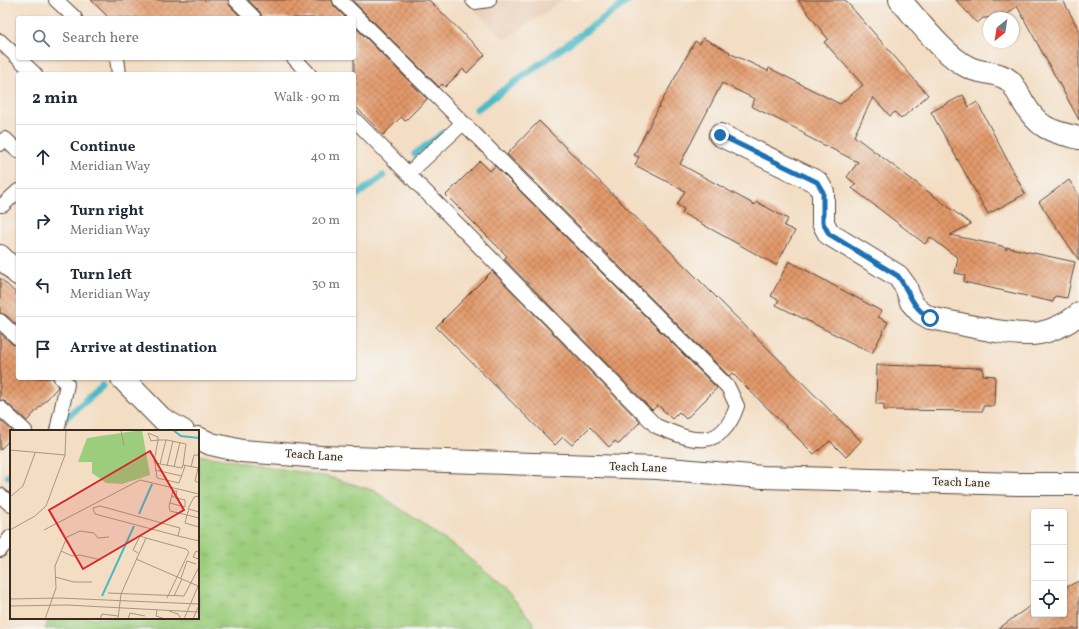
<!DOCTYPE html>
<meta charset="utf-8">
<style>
body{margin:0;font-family:Vollkorn,serif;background:#f2f2f3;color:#1f2937}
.controls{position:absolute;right:12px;bottom:12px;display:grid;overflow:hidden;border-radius:4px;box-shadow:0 1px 3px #0004}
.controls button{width:36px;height:36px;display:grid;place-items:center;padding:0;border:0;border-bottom:1px solid #e0e1e3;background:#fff;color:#1f2937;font:20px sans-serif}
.compass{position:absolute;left:983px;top:12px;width:36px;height:36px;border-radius:50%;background:#fff;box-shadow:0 1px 3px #0004;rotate:210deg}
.stop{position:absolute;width:12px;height:12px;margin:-9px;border:3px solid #1f6fb2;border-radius:50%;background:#fff}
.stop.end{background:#1f6fb2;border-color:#fff;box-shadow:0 1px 4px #0008}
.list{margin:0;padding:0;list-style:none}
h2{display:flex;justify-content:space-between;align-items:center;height:52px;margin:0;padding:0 16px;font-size:17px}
h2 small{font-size:13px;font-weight:400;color:#747a83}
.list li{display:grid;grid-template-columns:26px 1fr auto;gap:12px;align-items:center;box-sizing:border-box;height:64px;padding:0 16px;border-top:1px solid #e0e1e3}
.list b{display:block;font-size:15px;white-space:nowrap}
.list p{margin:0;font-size:13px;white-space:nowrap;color:#747a83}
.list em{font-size:13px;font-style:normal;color:#747a83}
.icon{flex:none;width:22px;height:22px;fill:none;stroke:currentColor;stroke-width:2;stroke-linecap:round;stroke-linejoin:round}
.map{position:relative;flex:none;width:1079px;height:629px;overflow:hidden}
.search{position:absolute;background:#fff;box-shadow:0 1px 3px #0004;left:16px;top:16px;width:340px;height:44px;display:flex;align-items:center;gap:10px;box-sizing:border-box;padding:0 14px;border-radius:4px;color:#747a83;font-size:15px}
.panel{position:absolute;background:#fff;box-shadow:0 1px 3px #0004;left:16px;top:72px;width:340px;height:308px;border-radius:4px}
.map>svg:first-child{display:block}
.built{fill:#e9ceb6}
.park{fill:url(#park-tufts);stroke:#6c7c4d}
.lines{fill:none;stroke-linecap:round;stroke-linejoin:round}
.stream{stroke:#4cb9c6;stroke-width:7}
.building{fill:url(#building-cross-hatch)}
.lane-casing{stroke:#574537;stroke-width:16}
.street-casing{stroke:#574537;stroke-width:24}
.lane{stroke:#fff;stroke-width:14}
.street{stroke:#fff;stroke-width:22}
.route{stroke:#1f6fb2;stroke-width:5}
.labels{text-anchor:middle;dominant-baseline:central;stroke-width:3.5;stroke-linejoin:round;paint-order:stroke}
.street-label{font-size:12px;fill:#3b2a1e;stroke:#f6f6f2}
.inset-river{fill:none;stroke:#4cb9c6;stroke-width:2}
.inset-road{fill:none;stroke:#a99581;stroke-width:1}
.view{fill:#d62828;fill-opacity:0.15;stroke:#d62828;stroke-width:2}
.inset-edge{fill:none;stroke:#3b2a1e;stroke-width:2}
</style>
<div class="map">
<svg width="1079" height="629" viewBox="0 0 1079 629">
<defs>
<pattern id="park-tufts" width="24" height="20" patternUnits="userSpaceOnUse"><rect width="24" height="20" fill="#9ccd7c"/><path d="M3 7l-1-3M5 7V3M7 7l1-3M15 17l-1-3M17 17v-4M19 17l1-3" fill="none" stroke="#87b06b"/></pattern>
<pattern id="building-cross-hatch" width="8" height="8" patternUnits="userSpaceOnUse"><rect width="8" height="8" fill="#e29869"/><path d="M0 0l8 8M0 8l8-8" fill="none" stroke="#b87c56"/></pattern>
</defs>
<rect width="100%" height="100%" fill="#f6f6f2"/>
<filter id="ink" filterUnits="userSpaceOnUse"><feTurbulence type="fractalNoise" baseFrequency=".025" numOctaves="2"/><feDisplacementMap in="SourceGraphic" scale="8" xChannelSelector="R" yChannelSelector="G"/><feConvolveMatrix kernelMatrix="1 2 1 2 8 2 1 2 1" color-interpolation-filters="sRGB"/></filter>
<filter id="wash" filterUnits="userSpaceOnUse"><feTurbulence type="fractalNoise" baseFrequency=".012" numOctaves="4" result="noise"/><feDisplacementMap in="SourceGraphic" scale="16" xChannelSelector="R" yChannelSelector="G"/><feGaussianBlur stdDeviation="0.9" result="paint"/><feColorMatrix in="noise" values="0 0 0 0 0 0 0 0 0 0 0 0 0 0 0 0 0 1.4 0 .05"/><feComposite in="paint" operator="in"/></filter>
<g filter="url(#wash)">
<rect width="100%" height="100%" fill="#f3ddc3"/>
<path class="built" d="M 464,0 L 563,0 L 505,40 Z"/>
<path class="park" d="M 198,455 L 329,477 L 375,491 L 458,549 L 499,583 L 533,622 L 535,629 L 45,629 L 49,618 L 198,618 Z"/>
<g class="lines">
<path class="stream" d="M 477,109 L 629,0
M 415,154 L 442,134
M 354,197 L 383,176
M 61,422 L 103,386
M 8,476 L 11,474"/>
</g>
<g id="blocks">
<path class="building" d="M 91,0 L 228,0 L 230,6 L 242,18 L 109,18 Z
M 248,0 L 332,0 L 334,6 L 346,18 L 262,18 L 260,12 Z
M 352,0 L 429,0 L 485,55 L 467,73 L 463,69 L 445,87 L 442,84 L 439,87 Z
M 798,0 L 845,0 L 928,95 L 901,119 L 895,112 L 890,116 L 873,97 L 854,136 L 971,224 L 950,235 L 1002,246 L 1007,250 L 1006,247 L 1075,262 L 1067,298 L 1055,296 L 1053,302 L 964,282 L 965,275 L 955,273 L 958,258 L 930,237 L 925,244 L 852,188 L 856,184 L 847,177 L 858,162 L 804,135 L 805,133 L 751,106 L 755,99 L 722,83 L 680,164 L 755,205 L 757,202 L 788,219 L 784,226 L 795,231 L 776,265 L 682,213 L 684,209 L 677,205 L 685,191 L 635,165 L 639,157 L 634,155 L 661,103 L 695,41 L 700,44 L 703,38 L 730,52 L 729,53 L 768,71 L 769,68 L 840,104 L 863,85 L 824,42 L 828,39 Z
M 956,0 L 1063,0 L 1079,30 L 1079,120 L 1017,6 L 1003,18 L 983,18 L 977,23 Z
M 354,26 L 427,99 L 405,121 L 401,117 L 383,135 L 354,105 Z
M 963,95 L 969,107 L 977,102 L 1025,194 L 988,214 L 931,112 Z
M 539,121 L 861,441 L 846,457 L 830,441 L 814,454 L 732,373 L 729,376 L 507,154 Z
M 480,161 L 490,171 L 495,166 L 717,388 L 686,419 L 679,412 L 672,419 L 658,405 L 652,410 L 504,259 L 507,256 L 446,195 Z
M 1069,180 L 1079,195 L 1079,260 L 1039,202 Z
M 789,261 L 881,311 L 878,317 L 888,322 L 872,353 L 776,305 L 779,300 L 771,296 Z
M 492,271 L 640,422 L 619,444 L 615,441 L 609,447 L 590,427 L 572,445 L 563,437 L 555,445 L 436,327 Z
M 0,278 L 18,295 L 18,326 L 6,315 L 0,313 Z
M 0,333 L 12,344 L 18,346 L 18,378 L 53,378 L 58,387 L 27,421 L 6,402 L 0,400 Z
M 877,365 L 983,368 L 983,375 L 995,376 L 994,406 L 983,406 L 983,411 L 884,410 L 884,404 L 876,404 Z
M 0,420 L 12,431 L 11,431 L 11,438 L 0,450 Z
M 1079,581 L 1079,629 L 998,629 L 1034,603 L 1034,614 L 1064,614 L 1064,588 Z"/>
</g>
</g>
<g filter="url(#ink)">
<use href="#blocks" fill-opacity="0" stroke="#574537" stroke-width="1"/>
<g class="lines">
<g class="lane-casing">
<path id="lane" d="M 56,0 L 75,18
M 236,0 L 254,18
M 340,0 L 728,387 L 737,406 C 721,453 692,441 656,426 L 354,119
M 473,0 L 475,2 L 489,0
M 0,41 L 18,58
M 18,58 L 35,74
M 117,58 L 119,74
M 294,58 L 309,74
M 0,144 L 5,139 L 18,151
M 408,174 L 463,123
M 0,205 L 3,205 L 18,191
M 0,321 L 18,338
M 0,408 L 25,431
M 57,431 L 67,384 L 61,378
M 0,495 L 11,505
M 0,550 L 11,537"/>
</g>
<g class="street-casing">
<path id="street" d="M 900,0 C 918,20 945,57 970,68 C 983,74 998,71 1010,81 C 1015,86 1019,96 1023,102 C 1039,129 1050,131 1079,138
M 720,135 L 817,182 L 823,192 L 823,223 L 829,234 L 898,276 L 906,287 L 911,302 L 920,312 L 930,318 C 959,323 1013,338 1040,333 C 1054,330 1068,323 1079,314
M 0,256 L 18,274
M 122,378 L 161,418 L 183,431
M 198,438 L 211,444 L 242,451 L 321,457 L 657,468 L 762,477 L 1019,484 L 1079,484"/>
</g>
<use href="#lane" class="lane"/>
<use href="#street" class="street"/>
</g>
</g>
<g class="lines" filter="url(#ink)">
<path class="route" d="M 720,135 L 817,182 L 823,192 L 823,223 L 829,234 L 898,276 C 910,292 911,307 930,318"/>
</g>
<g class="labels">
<g class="street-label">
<text transform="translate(314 456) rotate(4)">Teach Lane</text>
<text transform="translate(638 468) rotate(2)">Teach Lane</text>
<text transform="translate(961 483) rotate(2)">Teach Lane</text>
</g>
</g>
<g transform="translate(10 430)">
<rect width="189" height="189" fill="#f3ddc3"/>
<path d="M 132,0 L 140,45 L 112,54 L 96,53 L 82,43 L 82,32 L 68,32 L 77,8 Z" fill="#9ccd7c"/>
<path class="inset-river" d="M 163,0 L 171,6 L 189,8M 129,84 L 142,54M 92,166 L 124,96"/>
<path class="inset-road" d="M 111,0 L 114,16M 0,20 L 55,25M 145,33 L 147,48 L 169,53 L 175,36M 150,34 L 156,10M 173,35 L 176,14 L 157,10 L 148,10 L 141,11 L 138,3 L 148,7 L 148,10 L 144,32 L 145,33 L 172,38 L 173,35 L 189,38M 157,36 L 163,11M 164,37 L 170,12M 181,37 L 184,25 L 189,25M 188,38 L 185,51 L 189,53M 145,40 L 172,46M 162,66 L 166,68 L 167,61 L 163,61 L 159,76 L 160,81 L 177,85 L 179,79 L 189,82M 0,67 L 13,56 L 25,23M 160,73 L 175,77 L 175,70 L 166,68M 178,79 L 184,67 L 189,66M 189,88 L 177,85 L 175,93 L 189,97M 0,100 L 25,86 L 36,76 L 55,25 L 56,0M 34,100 L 130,50 L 189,64M 168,106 L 170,98 L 90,76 L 83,78 L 85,84 L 168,106 L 189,111M 136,108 L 176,119 L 179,122 L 157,168M 51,121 L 62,126 L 70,125 L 91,130M 189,122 L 186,121 L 183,127 L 189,129M 126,129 L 188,156M 45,147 L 64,152 L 82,152M 171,148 L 177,131 L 186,134M 98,163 L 174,166 L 189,137M 164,166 L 172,149M 0,169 L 49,168 L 189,174M 0,176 L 57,175 L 189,182M 147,180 L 146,186 L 155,189M 159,181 L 168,184 L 171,189M 35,189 L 46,158 L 45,136 L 57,107 L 70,101 L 84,103 L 88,108 L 99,107M 90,189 L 92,184 L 108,186M 108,189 L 111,164 L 136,108 L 130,106 L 123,120 L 128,123M 118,189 L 120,183 L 135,186M 174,189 L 189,154M 183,189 L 189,175"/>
<path class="view" d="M 140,21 L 174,80 L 73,139 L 39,80 Z"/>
<rect width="189" height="189" class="inset-edge"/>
</g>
</svg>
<div class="controls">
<button>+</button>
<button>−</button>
<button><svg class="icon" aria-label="locate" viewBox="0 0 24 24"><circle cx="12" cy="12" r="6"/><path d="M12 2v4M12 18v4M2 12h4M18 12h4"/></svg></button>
</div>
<svg class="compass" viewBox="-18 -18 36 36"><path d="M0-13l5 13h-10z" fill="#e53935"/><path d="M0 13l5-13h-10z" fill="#747a83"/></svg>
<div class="stop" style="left:930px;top:318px"></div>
<div class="stop end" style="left:720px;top:135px"></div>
<div class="search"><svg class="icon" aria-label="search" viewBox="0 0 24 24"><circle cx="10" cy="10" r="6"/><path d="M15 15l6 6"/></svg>Search here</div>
<section class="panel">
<h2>2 min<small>Walk · 90 m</small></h2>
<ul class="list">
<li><svg class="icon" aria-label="ahead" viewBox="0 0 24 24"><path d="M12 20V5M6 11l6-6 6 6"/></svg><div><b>Continue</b><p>Meridian Way</p></div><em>40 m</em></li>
<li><svg class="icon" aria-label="right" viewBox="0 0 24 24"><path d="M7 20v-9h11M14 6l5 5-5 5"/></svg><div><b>Turn right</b><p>Meridian Way</p></div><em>20 m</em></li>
<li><svg class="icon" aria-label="left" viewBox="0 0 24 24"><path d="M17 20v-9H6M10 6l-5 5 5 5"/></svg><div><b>Turn left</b><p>Meridian Way</p></div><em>30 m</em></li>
<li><svg class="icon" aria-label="arrive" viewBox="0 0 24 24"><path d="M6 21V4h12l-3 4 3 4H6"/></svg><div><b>Arrive at destination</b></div></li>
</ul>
</section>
</div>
